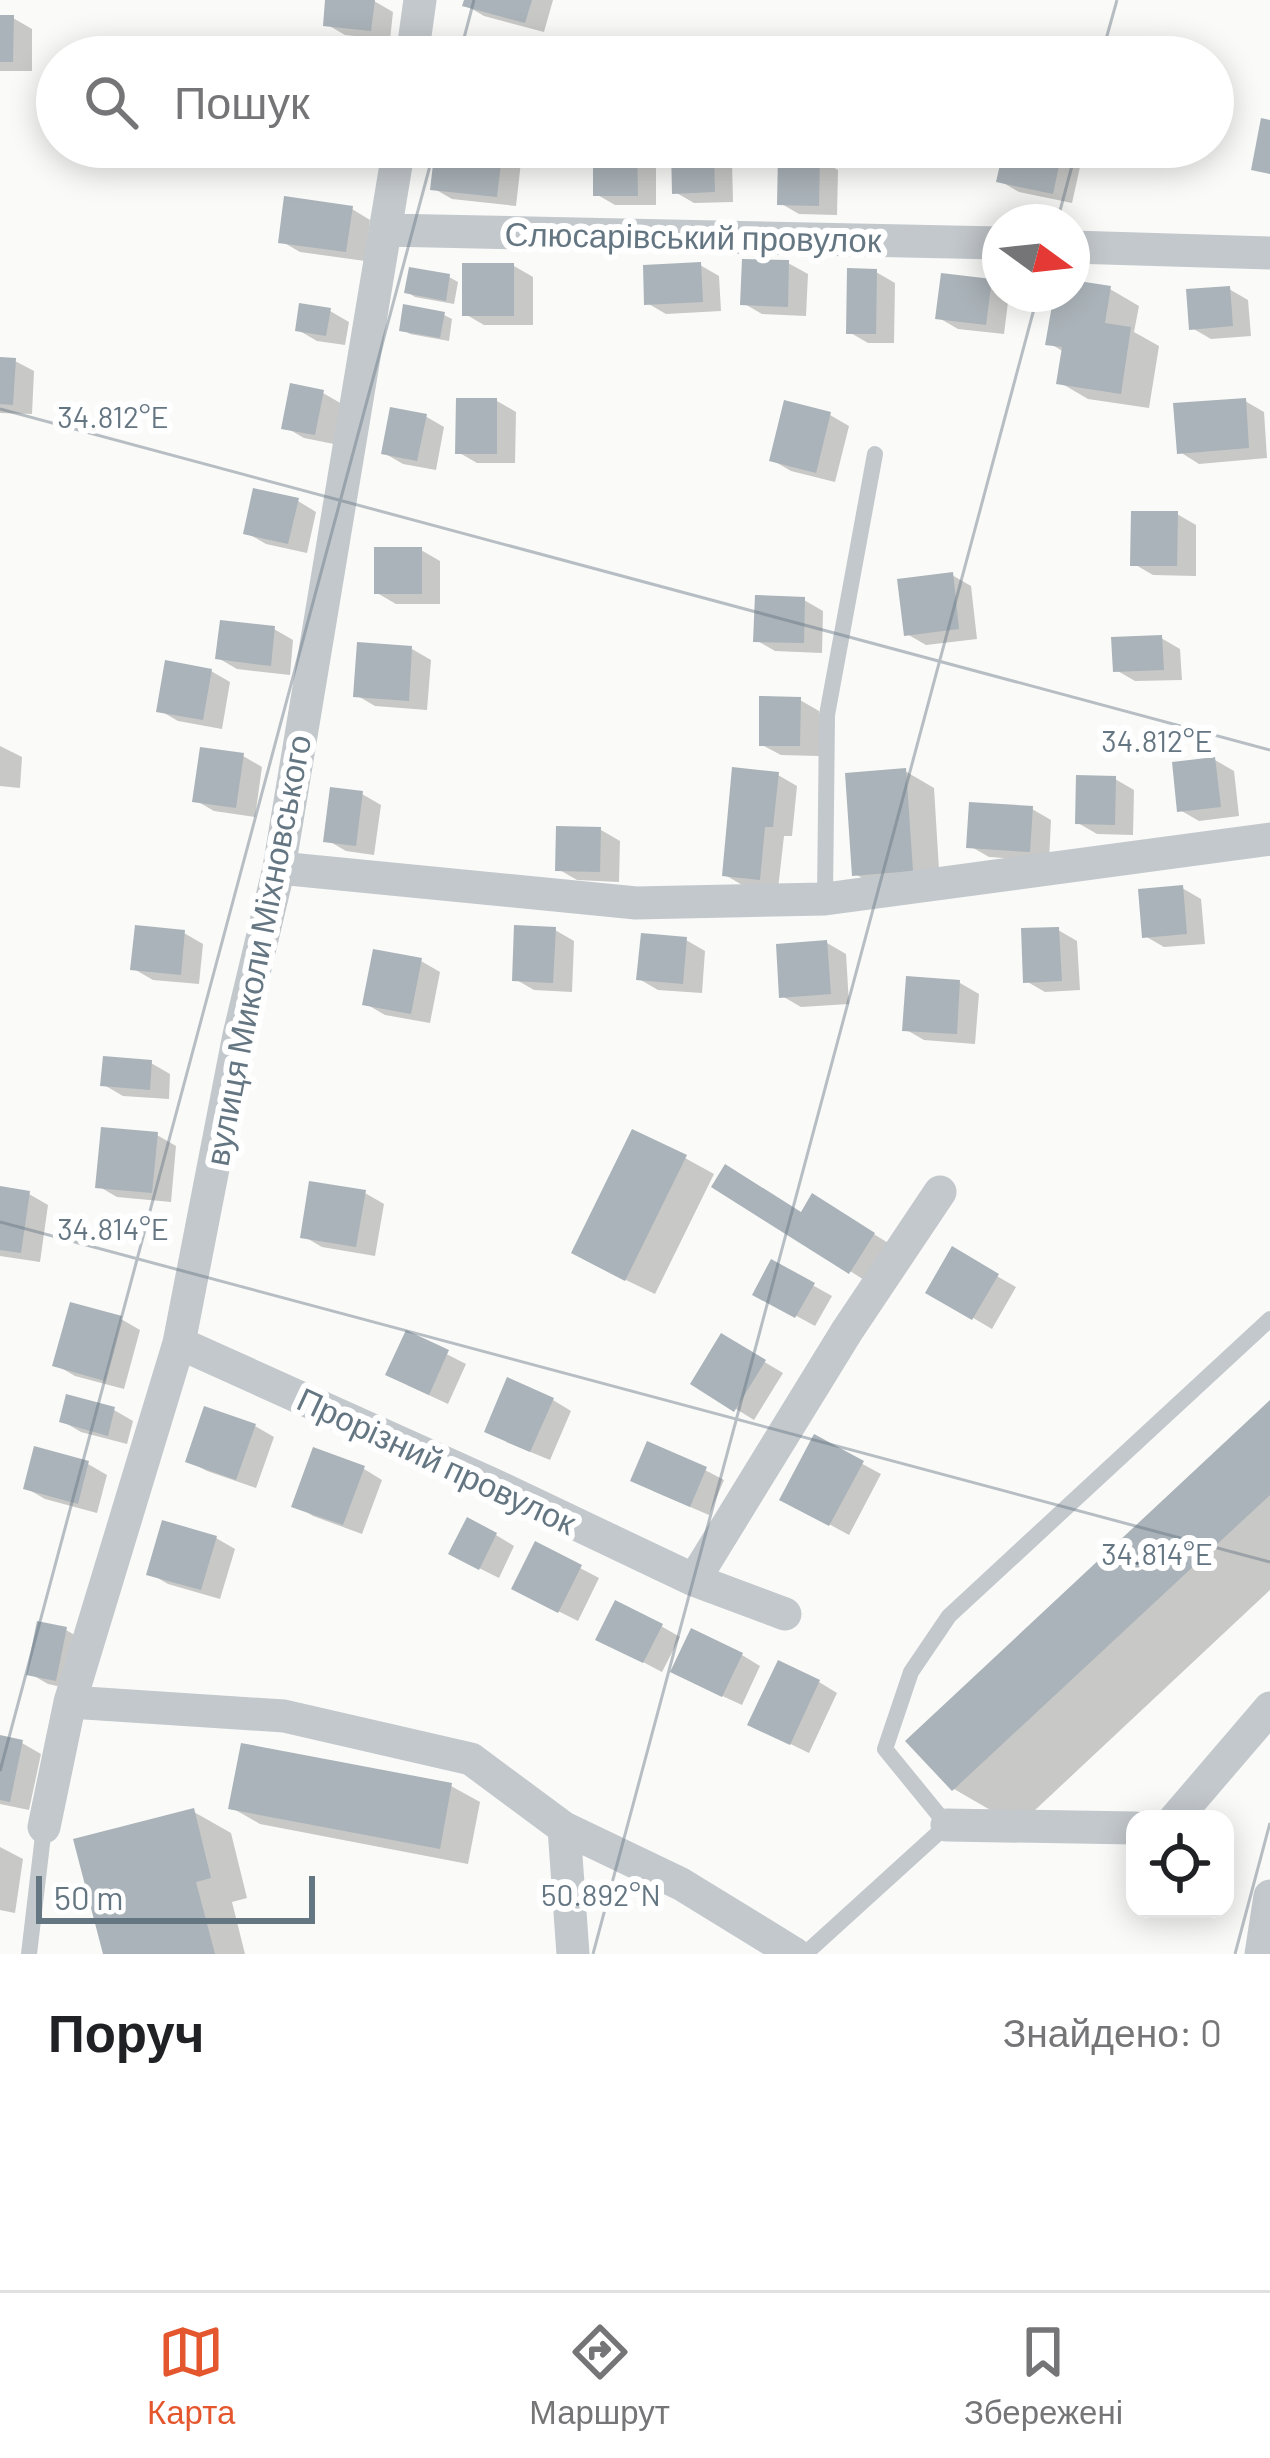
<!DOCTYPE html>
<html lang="uk">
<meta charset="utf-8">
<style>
body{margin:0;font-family:Barlow,sans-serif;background:#f6f6f6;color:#202124}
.controls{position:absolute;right:36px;bottom:36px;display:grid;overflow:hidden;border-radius:24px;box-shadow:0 6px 30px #0003}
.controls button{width:108px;height:108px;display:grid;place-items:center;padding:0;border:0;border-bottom:3px solid #e0e0e0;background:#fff;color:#202124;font:60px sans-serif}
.compass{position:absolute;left:982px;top:204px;width:108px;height:108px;border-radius:50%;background:#fff;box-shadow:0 6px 30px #0003;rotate:105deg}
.scale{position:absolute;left:36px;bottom:30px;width:279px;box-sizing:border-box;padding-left:12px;border:6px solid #657683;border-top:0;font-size:33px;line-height:42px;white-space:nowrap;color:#657683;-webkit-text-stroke:9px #fff;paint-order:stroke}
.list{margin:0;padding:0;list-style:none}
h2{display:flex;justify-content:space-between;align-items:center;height:156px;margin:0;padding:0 48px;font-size:51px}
h2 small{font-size:39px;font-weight:400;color:#757577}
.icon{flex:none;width:66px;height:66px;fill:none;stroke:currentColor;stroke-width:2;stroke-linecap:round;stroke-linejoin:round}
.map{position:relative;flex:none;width:1270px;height:1954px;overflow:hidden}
.search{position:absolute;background:#fff;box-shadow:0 6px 30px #0003;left:36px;right:36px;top:36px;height:132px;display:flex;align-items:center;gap:30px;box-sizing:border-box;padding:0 42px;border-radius:66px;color:#757577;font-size:45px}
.sheet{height:336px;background:#fff}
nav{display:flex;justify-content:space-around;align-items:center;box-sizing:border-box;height:168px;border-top:3px solid #e0e0e0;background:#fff;font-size:33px;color:#757577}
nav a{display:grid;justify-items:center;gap:6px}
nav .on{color:#e4572e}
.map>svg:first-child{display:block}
.shadow{fill:#0003}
.building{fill:#aab3b9}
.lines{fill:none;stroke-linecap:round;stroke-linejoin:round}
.service{stroke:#c3c8cc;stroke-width:16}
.minor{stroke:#c3c8cc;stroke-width:33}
.ticks{fill:none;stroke:#657683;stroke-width:3;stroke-opacity:0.45}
.labels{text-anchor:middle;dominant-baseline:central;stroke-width:12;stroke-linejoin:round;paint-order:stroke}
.street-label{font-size:33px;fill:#657683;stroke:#fff}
.ticks-label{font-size:30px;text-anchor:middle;fill:#657683;stroke:#fff;stroke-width:12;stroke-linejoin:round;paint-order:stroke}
</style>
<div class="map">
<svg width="1270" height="1954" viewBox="0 0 1270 1954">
<rect width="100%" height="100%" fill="#fafaf8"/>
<path class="shadow" d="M 329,0 L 374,1 L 393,12 L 390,40 L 345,35 L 326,24 Z
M 467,0 L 553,0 L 544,32 L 484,16 L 465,5 Z
M 0,18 L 13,18 L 32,29 L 32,71 L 0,71 Z
M 438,147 L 512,147 L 522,153 L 516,206 L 452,199 L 433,188 Z
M 596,147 L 644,147 L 656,154 L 656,205 L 615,205 L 596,194 Z
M 953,147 L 1063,147 L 1082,158 L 1072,203 L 1019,192 L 1000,181 L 1006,150 Z
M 713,151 L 732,162 L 733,202 L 694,203 L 675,192 Z
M 819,159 L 838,170 L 837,215 L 799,214 L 780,203 Z
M 352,209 L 370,220 L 365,261 L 300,252 L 281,241 Z
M 788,263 L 808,274 L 806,316 L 762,314 L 743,303 Z
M 700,265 L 719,276 L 721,311 L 666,314 L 647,303 Z
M 514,266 L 533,277 L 533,325 L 484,325 L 465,314 Z
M 876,272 L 895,283 L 894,343 L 868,343 L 849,332 Z
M 449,277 L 458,282 L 454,304 L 415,297 L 407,292 Z
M 991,282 L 1000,288 L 1000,294 L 1009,294 L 1004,334 L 958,329 L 939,318 Z
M 1072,283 L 1110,289 L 1139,306 L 1134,332 L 1159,346 L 1149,408 L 1088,399 L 1059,382 L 1064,352 L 1049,343 L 1057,294 L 1072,294 Z
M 1229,289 L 1248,300 L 1251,336 L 1211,339 L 1192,328 Z
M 330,311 L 349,322 L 345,345 L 317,341 L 298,330 Z
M 444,315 L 452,319 L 449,341 L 410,334 L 402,329 Z
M 0,360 L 15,361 L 34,371 L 32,414 L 0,413 Z
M 323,393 L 342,404 L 334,444 L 304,438 L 285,427 Z
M 497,401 L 516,412 L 515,463 L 477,463 L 458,452 Z
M 1245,401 L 1264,412 L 1267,458 L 1199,464 L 1180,452 Z
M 830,415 L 849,426 L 835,482 L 791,471 L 772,460 Z
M 425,416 L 444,427 L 436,470 L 403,464 L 384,453 Z
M 298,501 L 316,512 L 307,553 L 266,544 L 247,533 Z
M 1177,514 L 1196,525 L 1196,576 L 1153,575 L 1134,564 Z
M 421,550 L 440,561 L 440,604 L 396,604 L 377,593 Z
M 952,575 L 971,586 L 977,639 L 926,645 L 907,634 Z
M 804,600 L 823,611 L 822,653 L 775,651 L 756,640 Z
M 274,629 L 293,640 L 290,675 L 237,669 L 218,658 Z
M 1161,638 L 1180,649 L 1182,680 L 1135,681 L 1116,670 Z
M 412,649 L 431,660 L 427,710 L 375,706 L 356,695 Z
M 211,671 L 230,682 L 222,729 L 178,721 L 159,710 Z
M 800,700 L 819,711 L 819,756 L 781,755 L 762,745 Z
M 0,746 L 22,757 L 20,788 L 0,786 Z
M 243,756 L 262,767 L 255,817 L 214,811 L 195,800 Z
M 1215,760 L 1234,771 L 1239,816 L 1199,821 L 1180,810 Z
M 905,771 L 934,788 L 940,886 L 884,890 L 855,874 Z
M 778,775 L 797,786 L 792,836 L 784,836 L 778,889 L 744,886 L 725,875 Z
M 1115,779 L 1134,790 L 1133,835 L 1097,834 L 1078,823 Z
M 362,794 L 381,805 L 374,855 L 346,851 L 327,840 Z
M 1032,809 L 1051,820 L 1049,861 L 989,857 L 970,846 Z
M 601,830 L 620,841 L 619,882 L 577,880 L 558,869 Z
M 1182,888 L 1201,899 L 1205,944 L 1164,947 L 1145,936 Z
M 555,930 L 574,941 L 572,992 L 534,990 L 515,979 Z
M 1058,930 L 1077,941 L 1080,990 L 1045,992 L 1026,981 Z
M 184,933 L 203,944 L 199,984 L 153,980 L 134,969 Z
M 686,940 L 705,951 L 702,993 L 658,990 L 639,979 Z
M 827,943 L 846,954 L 849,1004 L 801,1007 L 782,996 Z
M 421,961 L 440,972 L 430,1023 L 385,1015 L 366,1004 Z
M 960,983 L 979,994 L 975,1044 L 924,1040 L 905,1029 Z
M 151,1063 L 170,1074 L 169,1099 L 123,1096 L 104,1085 Z
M 157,1135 L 176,1146 L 171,1202 L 117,1197 L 98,1186 Z
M 685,1158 L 714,1174 L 655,1294 L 603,1269 Z
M 715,1186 L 802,1215 L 832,1208 L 893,1246 L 869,1283 Z
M 0,1189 L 29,1194 L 48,1205 L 40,1262 L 0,1256 Z
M 365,1193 L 384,1204 L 375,1256 L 322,1247 L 303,1236 Z
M 953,1251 L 1016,1287 L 992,1329 L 929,1292 Z
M 773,1263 L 832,1296 L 815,1326 L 756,1294 Z
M 121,1319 L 140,1330 L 124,1389 L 75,1376 L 56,1365 Z
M 407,1334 L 466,1364 L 448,1404 L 407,1385 Z
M 722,1337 L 783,1373 L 754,1420 L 694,1383 Z
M 553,1400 L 571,1411 L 550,1460 L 506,1442 Z
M 1270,1404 L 1270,1590 L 1018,1826 L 954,1789 L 909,1741 Z
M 114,1410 L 133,1421 L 127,1444 L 81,1432 L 62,1421 Z
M 255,1426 L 274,1437 L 256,1488 L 207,1471 L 188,1461 Z
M 816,1439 L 881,1474 L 849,1535 L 783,1499 Z
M 88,1464 L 107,1475 L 97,1513 L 45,1499 L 26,1488 Z
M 364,1469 L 382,1480 L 362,1534 L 313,1516 L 295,1505 Z
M 705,1470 L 724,1480 L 709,1515 L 653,1491 Z
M 496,1535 L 514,1546 L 499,1578 L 471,1564 Z
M 216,1538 L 235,1549 L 220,1599 L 168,1584 L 149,1573 Z
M 580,1568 L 599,1578 L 578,1621 L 534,1599 Z
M 661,1626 L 680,1637 L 662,1672 L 618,1649 Z
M 66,1630 L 85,1641 L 75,1690 L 48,1684 L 29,1673 Z
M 742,1655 L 760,1666 L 742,1705 L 692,1682 Z
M 819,1682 L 837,1693 L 809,1753 L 770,1734 Z
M 0,1738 L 22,1743 L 41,1754 L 29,1810 L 0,1804 Z
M 451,1786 L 480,1802 L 468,1864 L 260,1824 L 232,1808 Z
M 194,1812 L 231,1833 L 247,1898 L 232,1902 L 245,1954 L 106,1954 Z
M 0,1847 L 23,1859 L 15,1913 L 0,1910 Z"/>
<path class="building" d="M 325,0 L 375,0 L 371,31 L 323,26 Z
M 464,0 L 532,0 L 525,23 L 462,6 Z
M 0,15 L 14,15 L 13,62 L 0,62 Z
M 1261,118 L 1270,120 L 1270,174 L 1251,170 Z
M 435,147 L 503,147 L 497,197 L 430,190 Z
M 593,147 L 637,147 L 638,196 L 593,196 Z
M 1004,147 L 1063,147 L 1053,194 L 996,182 Z
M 714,148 L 715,192 L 672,194 L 671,149 Z
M 778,155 L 820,156 L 819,206 L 777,205 Z
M 284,196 L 353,206 L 346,252 L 278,243 Z
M 742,259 L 789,260 L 788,307 L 740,305 Z
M 701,262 L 703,302 L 644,305 L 643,265 Z
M 462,263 L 514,263 L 514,316 L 462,316 Z
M 409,267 L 450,274 L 446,301 L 404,293 Z
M 847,268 L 877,269 L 876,334 L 846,334 Z
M 941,273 L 992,279 L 986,325 L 935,319 Z
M 1072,280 L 1111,286 L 1105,323 L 1131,327 L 1121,394 L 1056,384 L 1062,347 L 1045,345 L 1054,294 L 1072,294 Z
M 1230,286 L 1233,326 L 1189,330 L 1186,289 Z
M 299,303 L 331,308 L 326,336 L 295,331 Z
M 403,304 L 445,312 L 440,338 L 399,331 Z
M 0,357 L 16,358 L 13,405 L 0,404 Z
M 290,383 L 324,390 L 315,435 L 281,429 Z
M 456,398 L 497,398 L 497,454 L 455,454 Z
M 1246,398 L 1249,448 L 1177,454 L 1173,403 Z
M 784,400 L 831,412 L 816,473 L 769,461 Z
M 390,407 L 427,414 L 417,461 L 381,454 Z
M 253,488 L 299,498 L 288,544 L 243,534 Z
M 1131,511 L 1178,511 L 1177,566 L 1130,566 Z
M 374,547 L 422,547 L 422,594 L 374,594 Z
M 953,572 L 959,629 L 904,636 L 897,579 Z
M 755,595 L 805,597 L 804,643 L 753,642 Z
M 220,620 L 275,626 L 271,666 L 215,659 Z
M 1162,635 L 1164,670 L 1113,672 L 1111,637 Z
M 357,642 L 412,646 L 409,701 L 353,697 Z
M 165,660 L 212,669 L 203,720 L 156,712 Z
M 759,696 L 801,697 L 800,746 L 759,746 Z
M 200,747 L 244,753 L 236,808 L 192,802 Z
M 1215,757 L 1221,807 L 1177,812 L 1172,762 Z
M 732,767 L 779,772 L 773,827 L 765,827 L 760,880 L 722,876 Z
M 906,768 L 913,871 L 852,876 L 845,773 Z
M 1076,775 L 1116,776 L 1115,825 L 1075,824 Z
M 330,787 L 363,791 L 356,846 L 323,842 Z
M 969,802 L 1033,806 L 1030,852 L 966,848 Z
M 556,826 L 601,827 L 600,872 L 555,871 Z
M 1183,885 L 1187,934 L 1142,938 L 1138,889 Z
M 135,925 L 185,930 L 181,975 L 130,970 Z
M 514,925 L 556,927 L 553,983 L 512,981 Z
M 1059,927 L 1062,981 L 1023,983 L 1021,928 Z
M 641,933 L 687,937 L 683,984 L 636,980 Z
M 827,940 L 831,994 L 779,998 L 776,944 Z
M 373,949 L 422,958 L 411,1014 L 362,1005 Z
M 906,976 L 960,980 L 957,1034 L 902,1031 Z
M 103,1056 L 152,1060 L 150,1090 L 100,1086 Z
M 101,1127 L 158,1132 L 152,1193 L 95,1188 Z
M 632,1129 L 687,1155 L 625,1281 L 571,1253 Z
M 725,1164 L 801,1212 L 812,1193 L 875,1233 L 849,1274 L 711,1187 Z
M 309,1181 L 366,1190 L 356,1247 L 300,1238 Z
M 0,1186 L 30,1191 L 21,1253 L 0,1250 Z
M 952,1246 L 999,1274 L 972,1320 L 925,1293 Z
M 771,1259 L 815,1283 L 795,1318 L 752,1295 Z
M 70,1302 L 122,1316 L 105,1381 L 52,1366 Z
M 406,1330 L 449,1350 L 429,1395 L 385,1375 Z
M 721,1333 L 766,1360 L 734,1412 L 690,1384 Z
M 507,1377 L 554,1398 L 530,1452 L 484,1432 Z
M 66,1394 L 115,1407 L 108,1436 L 59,1422 Z
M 1270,1400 L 1270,1495 L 952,1791 L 905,1741 Z
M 204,1406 L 256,1424 L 236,1480 L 185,1462 Z
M 814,1434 L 864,1461 L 829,1526 L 779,1500 Z
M 647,1441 L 707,1467 L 690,1507 L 630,1481 Z
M 34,1446 L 89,1461 L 78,1504 L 23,1489 Z
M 313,1447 L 365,1466 L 343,1525 L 291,1507 Z
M 467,1517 L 497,1533 L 479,1570 L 448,1554 Z
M 162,1520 L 217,1536 L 201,1590 L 146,1575 Z
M 535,1541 L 582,1565 L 558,1613 L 511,1589 Z
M 615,1600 L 663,1624 L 643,1663 L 595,1640 Z
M 37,1621 L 67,1627 L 56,1681 L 26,1675 Z
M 691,1628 L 743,1653 L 722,1697 L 670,1672 Z
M 778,1660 L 820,1680 L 790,1745 L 747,1725 Z
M 0,1735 L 23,1740 L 10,1802 L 0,1800 Z
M 241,1743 L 452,1783 L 440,1849 L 228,1809 Z
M 194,1808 L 211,1878 L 196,1882 L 215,1954 L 103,1954 L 73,1839 Z"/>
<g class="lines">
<path class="service" d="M 825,899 L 827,715 L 875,454
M 29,1954 L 44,1827
M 805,1954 L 947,1825 L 885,1749 L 911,1672 L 949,1616 L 1270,1319"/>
<path class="minor" d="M 412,57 L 420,0
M 386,230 L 1000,243
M 1072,247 L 1270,253
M 279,868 L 636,903 L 825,899 L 1270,839
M 179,1343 L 492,1484 L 694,1580 L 785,1614
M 694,1580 L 847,1331 L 940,1192
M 70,1702 L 284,1716 L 471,1759 L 564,1828 L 681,1884 L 795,1954
M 1175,1819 L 1270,1708
M 947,1825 L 1135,1828
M 44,1827 L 70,1702 L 179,1343 L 239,1035 L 279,868 L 399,147
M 564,1828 L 573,1954
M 1261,1954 L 1270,1896"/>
</g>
<path class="ticks" d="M 459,57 L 474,0M 1101,57 L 1117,0M 1057,222 L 1077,147M 0,409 L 1270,750M 0,1222 L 1270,1562M 0,1771 L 435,147M 593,1954 L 1038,294M 1235,1954 L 1270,1823"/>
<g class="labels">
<g class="street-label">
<text transform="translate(693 236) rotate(1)">Слюсарівський провулок</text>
<text transform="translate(257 950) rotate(-79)">вулиця Миколи Міхновського</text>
<text transform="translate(437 1460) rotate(25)">Прорізний провулок</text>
</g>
</g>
<g class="ticks-label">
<text x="113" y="428">34.812°E</text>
<text x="1157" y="752">34.812°E</text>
<text x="113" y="1240">34.814°E</text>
<text x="1157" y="1565">34.814°E</text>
<text x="601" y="1906">50.892°N</text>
</g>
</svg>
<div class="controls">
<button><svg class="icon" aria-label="locate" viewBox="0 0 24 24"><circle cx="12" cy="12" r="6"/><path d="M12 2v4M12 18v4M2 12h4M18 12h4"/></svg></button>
</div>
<svg class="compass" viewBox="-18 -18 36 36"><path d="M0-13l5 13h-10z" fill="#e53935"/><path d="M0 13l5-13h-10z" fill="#757577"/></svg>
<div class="scale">50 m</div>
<div class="search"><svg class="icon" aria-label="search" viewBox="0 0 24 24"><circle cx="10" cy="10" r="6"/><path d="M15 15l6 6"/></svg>Пошук</div>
</div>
<section class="sheet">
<h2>Поруч<small>Знайдено: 0</small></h2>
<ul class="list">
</ul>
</section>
<nav>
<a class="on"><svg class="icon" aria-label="map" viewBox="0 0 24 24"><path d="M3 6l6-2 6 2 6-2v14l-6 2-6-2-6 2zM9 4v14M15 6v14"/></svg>Карта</a>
<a><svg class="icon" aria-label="directions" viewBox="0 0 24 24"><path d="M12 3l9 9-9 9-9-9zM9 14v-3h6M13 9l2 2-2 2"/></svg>Маршрут</a>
<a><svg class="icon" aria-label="saved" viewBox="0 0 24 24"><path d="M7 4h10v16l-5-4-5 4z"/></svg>Збережені</a>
</nav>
